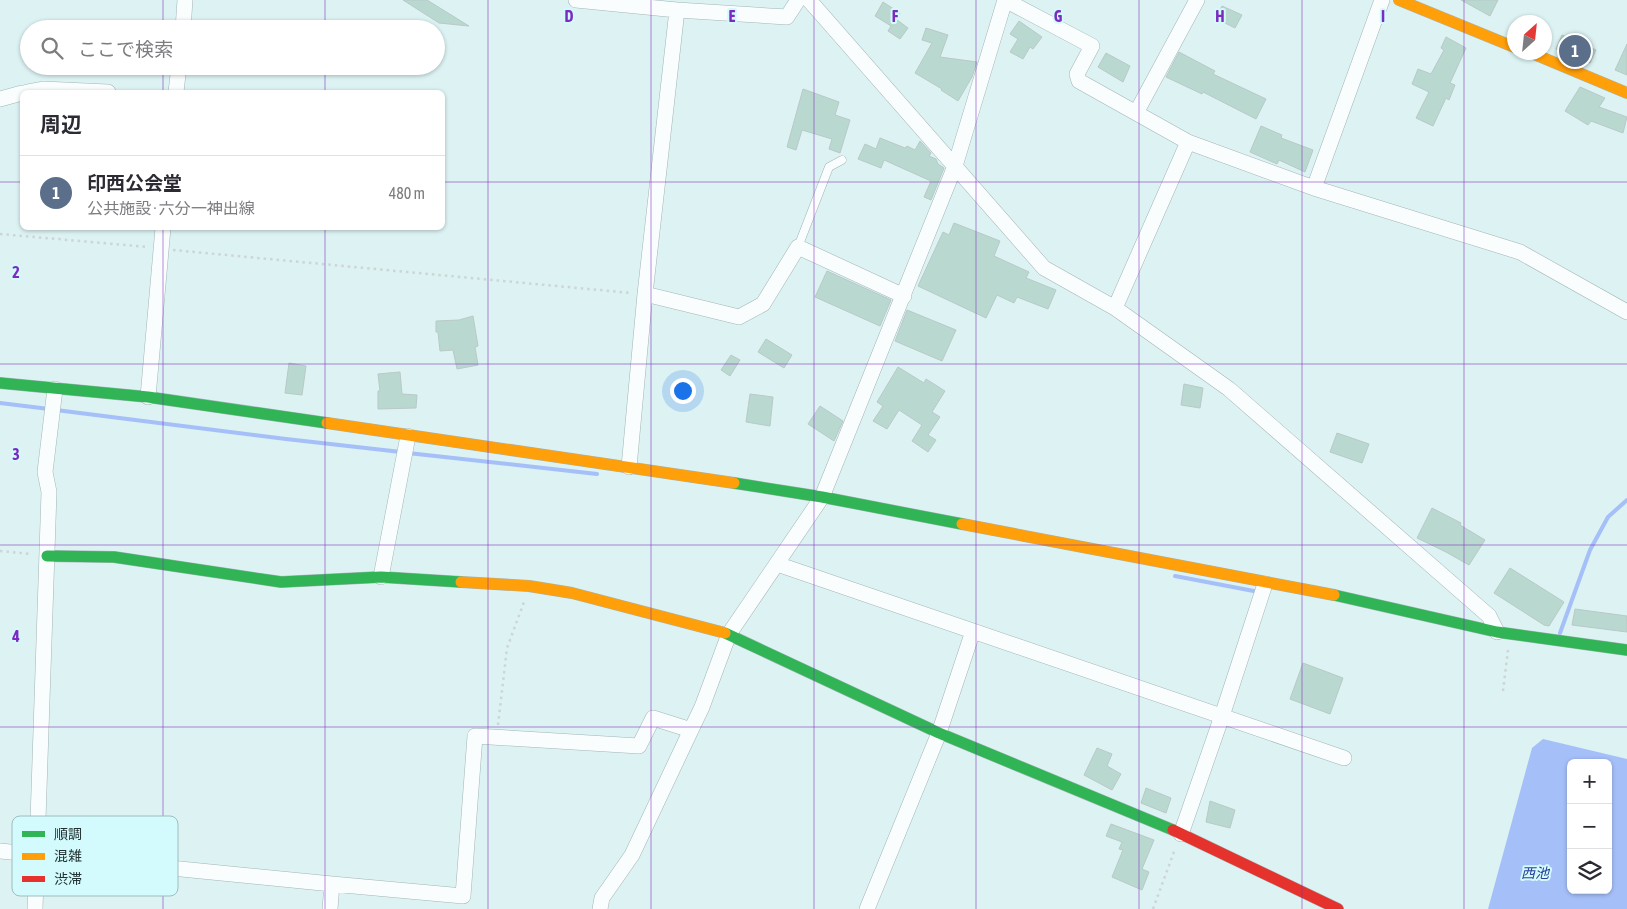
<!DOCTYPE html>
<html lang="ja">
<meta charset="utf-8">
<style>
body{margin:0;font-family:"Asap Condensed","Noto Sans JP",sans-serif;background:#f7f7f7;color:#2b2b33}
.controls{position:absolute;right:15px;bottom:15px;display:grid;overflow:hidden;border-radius:8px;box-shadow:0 1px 4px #0004}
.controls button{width:45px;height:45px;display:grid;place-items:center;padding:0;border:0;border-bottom:1px solid #e1e1e2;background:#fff;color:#2b2b33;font:25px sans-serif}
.compass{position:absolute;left:1507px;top:15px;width:45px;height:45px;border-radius:50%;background:#fff;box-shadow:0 1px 4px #0004;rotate:27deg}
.you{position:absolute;left:682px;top:390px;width:18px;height:18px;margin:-12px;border:4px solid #fff;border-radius:50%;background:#1a73e8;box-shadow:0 0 0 8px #1a73e833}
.badge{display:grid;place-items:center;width:32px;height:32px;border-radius:50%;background:#0f766e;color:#fff;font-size:16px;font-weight:700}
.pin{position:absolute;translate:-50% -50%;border:2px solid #fff;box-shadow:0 1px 5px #0006}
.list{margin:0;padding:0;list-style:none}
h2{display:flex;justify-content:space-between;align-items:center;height:65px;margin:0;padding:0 20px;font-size:21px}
h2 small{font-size:16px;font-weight:400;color:#7c7c81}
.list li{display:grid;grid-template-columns:32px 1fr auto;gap:15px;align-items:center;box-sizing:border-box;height:75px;padding:0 20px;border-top:1px solid #e1e1e2}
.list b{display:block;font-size:19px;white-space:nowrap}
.list p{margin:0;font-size:16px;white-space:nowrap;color:#7c7c81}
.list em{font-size:16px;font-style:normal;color:#7c7c81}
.icon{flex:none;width:28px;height:28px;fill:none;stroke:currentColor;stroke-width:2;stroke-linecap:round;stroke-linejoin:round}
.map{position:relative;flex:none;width:1627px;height:909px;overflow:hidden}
.search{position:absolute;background:#fff;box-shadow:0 1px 4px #0004;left:20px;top:20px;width:425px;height:55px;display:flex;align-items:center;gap:12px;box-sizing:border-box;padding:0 18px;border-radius:28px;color:#7c7c81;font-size:19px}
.panel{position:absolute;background:#fff;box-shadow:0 1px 4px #0004;left:20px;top:90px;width:425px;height:140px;border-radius:8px}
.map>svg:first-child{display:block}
.water{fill:#a5bff8;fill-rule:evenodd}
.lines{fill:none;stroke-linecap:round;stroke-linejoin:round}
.stream{stroke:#a5bff8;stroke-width:4}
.building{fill:#b9d8d0;stroke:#b9c9c7}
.lane-casing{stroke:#a4b5b6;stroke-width:9}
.street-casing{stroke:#a4b5b6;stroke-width:16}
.fast-casing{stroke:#a4b5b6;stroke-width:12}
.slow-casing{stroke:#a4b5b6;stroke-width:12}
.jam-casing{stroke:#a4b5b6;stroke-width:12}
.path{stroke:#cfd5d5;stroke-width:2.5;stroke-dasharray:2.5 4;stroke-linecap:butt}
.lane{stroke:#fafdfd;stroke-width:8}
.street{stroke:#fafdfd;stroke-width:15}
.fast{stroke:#30b455;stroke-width:11}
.slow{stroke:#ff9f0a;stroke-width:11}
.jam{stroke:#e5322d;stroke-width:11}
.grid{fill:none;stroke:#7b2cbf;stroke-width:1;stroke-opacity:0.55}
.labels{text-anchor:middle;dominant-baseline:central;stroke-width:4;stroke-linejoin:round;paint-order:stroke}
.water-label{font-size:14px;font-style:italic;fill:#2a3e99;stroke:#d3fafc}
.key{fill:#d3fafc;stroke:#9ebebf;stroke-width:1}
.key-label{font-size:14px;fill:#223131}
.grid-label{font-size:16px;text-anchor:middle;font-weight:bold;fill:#7b2cbf;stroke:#d3fafc;stroke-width:4;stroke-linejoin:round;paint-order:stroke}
</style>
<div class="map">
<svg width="1627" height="909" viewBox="0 0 1627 909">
<rect width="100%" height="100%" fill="#dcf2f3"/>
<path class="water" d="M 1543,739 L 1627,759 L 1627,909 L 1488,909 L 1532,748 ZM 1571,763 L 1608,763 L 1608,890 L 1571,890 Z"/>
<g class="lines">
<path class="stream" d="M 0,403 L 49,409
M 56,410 L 286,439 L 401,452
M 408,453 L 597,474
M 1175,576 L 1259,592
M 1560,633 L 1590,550 L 1608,517 L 1627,500"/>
</g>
<path class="building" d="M 403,0 L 427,0 L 469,26 L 439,23 Z
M 1461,0 L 1498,0 L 1490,16 Z
M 883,2 L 900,13 L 896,19 L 908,28 L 900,39 L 888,31 L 891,26 L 875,16 Z
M 1222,6 L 1242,15 L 1235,28 L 1215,18 Z
M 1019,21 L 1042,37 L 1033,49 L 1030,47 L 1023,59 L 1010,52 L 1018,39 L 1010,34 Z
M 926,28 L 948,35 L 940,57 L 977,62 L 972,77 L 958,101 L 941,90 L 942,89 L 915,73 L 932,43 L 922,40 Z
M 1562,35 L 1596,50 L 1590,63 L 1556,49 Z
M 1446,37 L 1466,48 L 1450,83 L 1455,85 L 1449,100 L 1446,98 L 1433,126 L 1416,118 L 1429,92 L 1412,84 L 1418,69 L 1431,74 L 1444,50 L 1441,48 Z
M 1627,44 L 1627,75 L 1615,70 Z
M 1179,52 L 1215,71 L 1213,74 L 1266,99 L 1256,119 L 1203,92 L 1202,94 L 1166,77 Z
M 1106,53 L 1130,66 L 1123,82 L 1098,67 Z
M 1580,87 L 1605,98 L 1599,107 L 1627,117 L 1623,133 L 1591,121 L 1588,125 L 1565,111 Z
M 803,89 L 839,102 L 835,115 L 850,120 L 840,153 L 829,149 L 832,139 L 802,130 L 796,150 L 787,147 Z
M 1261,126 L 1282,135 L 1281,138 L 1313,150 L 1305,172 L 1279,160 L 1277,164 L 1250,152 Z
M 880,138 L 905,148 L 907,146 L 915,150 L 920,141 L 931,153 L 929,156 L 936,159 L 938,164 L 944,168 L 931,200 L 924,197 L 931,181 L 884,160 L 881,168 L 858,159 L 865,144 L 876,149 Z
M 954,223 L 1000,241 L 994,256 L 1029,272 L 1026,278 L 1056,290 L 1048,309 L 1017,297 L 1014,303 L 997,295 L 986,318 L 918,286 L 943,232 L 949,235 Z
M 827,271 L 891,300 L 880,326 L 815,297 Z
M 907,310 L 956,330 L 942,361 L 895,341 Z
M 473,316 L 478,346 L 475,347 L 478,365 L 457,369 L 453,350 L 440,351 L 438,332 L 436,332 L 436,321 L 459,320 Z
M 766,339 L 792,355 L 784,368 L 758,352 Z
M 731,355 L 740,360 L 730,376 L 721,370 Z
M 289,363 L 306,366 L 302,395 L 285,393 Z
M 898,367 L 924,383 L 926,379 L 945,391 L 932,412 L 940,417 L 928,435 L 936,440 L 928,452 L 912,441 L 922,425 L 899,410 L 887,429 L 873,421 L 883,406 L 877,402 Z
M 400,372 L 402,394 L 417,395 L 416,408 L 378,409 L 378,391 L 380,391 L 378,374 Z
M 1184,384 L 1203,388 L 1200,408 L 1181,405 Z
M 750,394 L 773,397 L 770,426 L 746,422 Z
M 820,406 L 843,421 L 834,441 L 808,424 Z
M 1337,433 L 1369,444 L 1362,463 L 1330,452 Z
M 1432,508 L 1461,523 L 1460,525 L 1485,540 L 1469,565 L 1446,552 L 1417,538 Z
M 1510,568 L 1564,602 L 1549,626 L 1544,625 L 1494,593 Z
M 1575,609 L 1627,616 L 1627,632 L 1572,625 Z
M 1303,663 L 1343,678 L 1330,714 L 1290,699 Z
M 1097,748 L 1112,754 L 1107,766 L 1121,774 L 1112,790 L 1084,775 Z
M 1146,788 L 1171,798 L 1166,813 L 1141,803 Z
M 1210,801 L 1235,810 L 1230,828 L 1206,822 Z
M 1111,824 L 1154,840 L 1142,869 L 1149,872 L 1142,890 L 1112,877 L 1123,850 L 1119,849 L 1122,842 L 1106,836 Z"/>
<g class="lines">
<g class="lane-casing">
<path id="lane" d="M 798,247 L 829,167 L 842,160"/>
</g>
<g class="street-casing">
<path id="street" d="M 576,0 L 677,10 L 645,294 L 629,467
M 809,0 L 1044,268 L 1115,308 L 1229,389 L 1489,616 L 1497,632
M 1005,0 L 1092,46 L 1077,74 L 1079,81 L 1188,142
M 677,10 L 787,17 L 798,0
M 183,29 L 185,0
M 27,92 L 43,89 L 108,92
M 176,92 L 179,66
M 0,99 L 22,93
M 1136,113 L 1197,0
M 1314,188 L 1382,0
M 645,294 L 739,317 L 763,304 L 798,247 L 904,296
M 1115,308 L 1188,142 L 1314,188 L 1520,252 L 1627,312
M 148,397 L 163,228
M 777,564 L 1344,758
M 381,577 L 408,436
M 1181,834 L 1222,716 L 1265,584
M 0,851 L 332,884 L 330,909
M 332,884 L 463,896 L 475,736 L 639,746 L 653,718 L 691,730
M 35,909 L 49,492 L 45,472 L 55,389
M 600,909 L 602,898 L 632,855 L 691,730 L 702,707 L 729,634 L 822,497 L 955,166 L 1005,0
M 867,909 L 939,733 L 973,631"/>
</g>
<g class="fast-casing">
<path id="fast" d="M 0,383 L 148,397 L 327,423
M 734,483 L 822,497 L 962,524
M 47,556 L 114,557 L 281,582 L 381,577 L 461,582
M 1334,595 L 1497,632 L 1627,650
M 725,633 L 939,733 L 1173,830"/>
</g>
<g class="slow-casing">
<path id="slow" d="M 1399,0 L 1514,47
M 1529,52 L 1627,93
M 327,423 L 734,483
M 962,524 L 1334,595
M 461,582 L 529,586 L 572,593 L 725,633"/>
</g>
<g class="jam-casing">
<path id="jam" d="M 1173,830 L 1338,909"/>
</g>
<path class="path" d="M 0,234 L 148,247
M 173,250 L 631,293
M 0,551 L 31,554
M 1503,691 L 1508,650
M 498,725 L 507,648 L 524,602
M 1153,909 L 1175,849"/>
<use href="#lane" class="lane"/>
<use href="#street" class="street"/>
<use href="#fast" class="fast"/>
<use href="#slow" class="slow"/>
<use href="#jam" class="jam"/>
</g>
<path class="grid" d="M 163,0 L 163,29M 325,0 L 325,29M 488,0 L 488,909M 651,0 L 651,909M 814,0 L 814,909M 976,0 L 976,909M 1139,0 L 1139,909M 1302,0 L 1302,909M 1464,0 L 1464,909M 163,66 L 163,92M 325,66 L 325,92M 0,182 L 22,182M 442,182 L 1627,182M 163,228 L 163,909M 325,228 L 325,909M 0,364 L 1627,364M 0,545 L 1627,545M 0,727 L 1627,727"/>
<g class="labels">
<g class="water-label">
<text x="1535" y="873">西池</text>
</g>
</g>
<rect x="12" y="816" width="166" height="80" rx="8" class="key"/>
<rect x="22" y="831" width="23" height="6" fill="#30b455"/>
<rect x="22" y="853" width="23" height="7" fill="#ff9f0a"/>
<rect x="22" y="876" width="23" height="6" fill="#e5322d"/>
<g class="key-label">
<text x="54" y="839">順調</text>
<text x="54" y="861">混雑</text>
<text x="54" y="884">渋滞</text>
</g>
<g class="grid-label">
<text x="569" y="22">D</text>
<text x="732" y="22">E</text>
<text x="895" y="22">F</text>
<text x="1058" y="22">G</text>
<text x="1220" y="22">H</text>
<text x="1383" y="22">I</text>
<text x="16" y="278">2</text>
<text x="16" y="460">3</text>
<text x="16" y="642">4</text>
</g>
</svg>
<div class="controls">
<button>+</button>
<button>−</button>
<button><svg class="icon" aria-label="layers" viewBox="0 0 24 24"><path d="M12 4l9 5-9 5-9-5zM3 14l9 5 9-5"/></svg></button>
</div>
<svg class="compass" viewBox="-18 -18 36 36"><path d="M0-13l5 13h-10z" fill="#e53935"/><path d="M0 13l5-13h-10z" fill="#7c7c81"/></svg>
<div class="you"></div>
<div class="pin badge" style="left:1575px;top:51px;background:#5c6f8a">1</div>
<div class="search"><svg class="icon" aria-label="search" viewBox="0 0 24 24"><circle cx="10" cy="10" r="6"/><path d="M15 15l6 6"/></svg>ここで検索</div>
<section class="panel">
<h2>周辺<small></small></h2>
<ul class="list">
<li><span class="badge" style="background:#5c6f8a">1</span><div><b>印西公会堂</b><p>公共施設 · 六分一神出線</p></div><em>480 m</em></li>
</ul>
</section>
</div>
